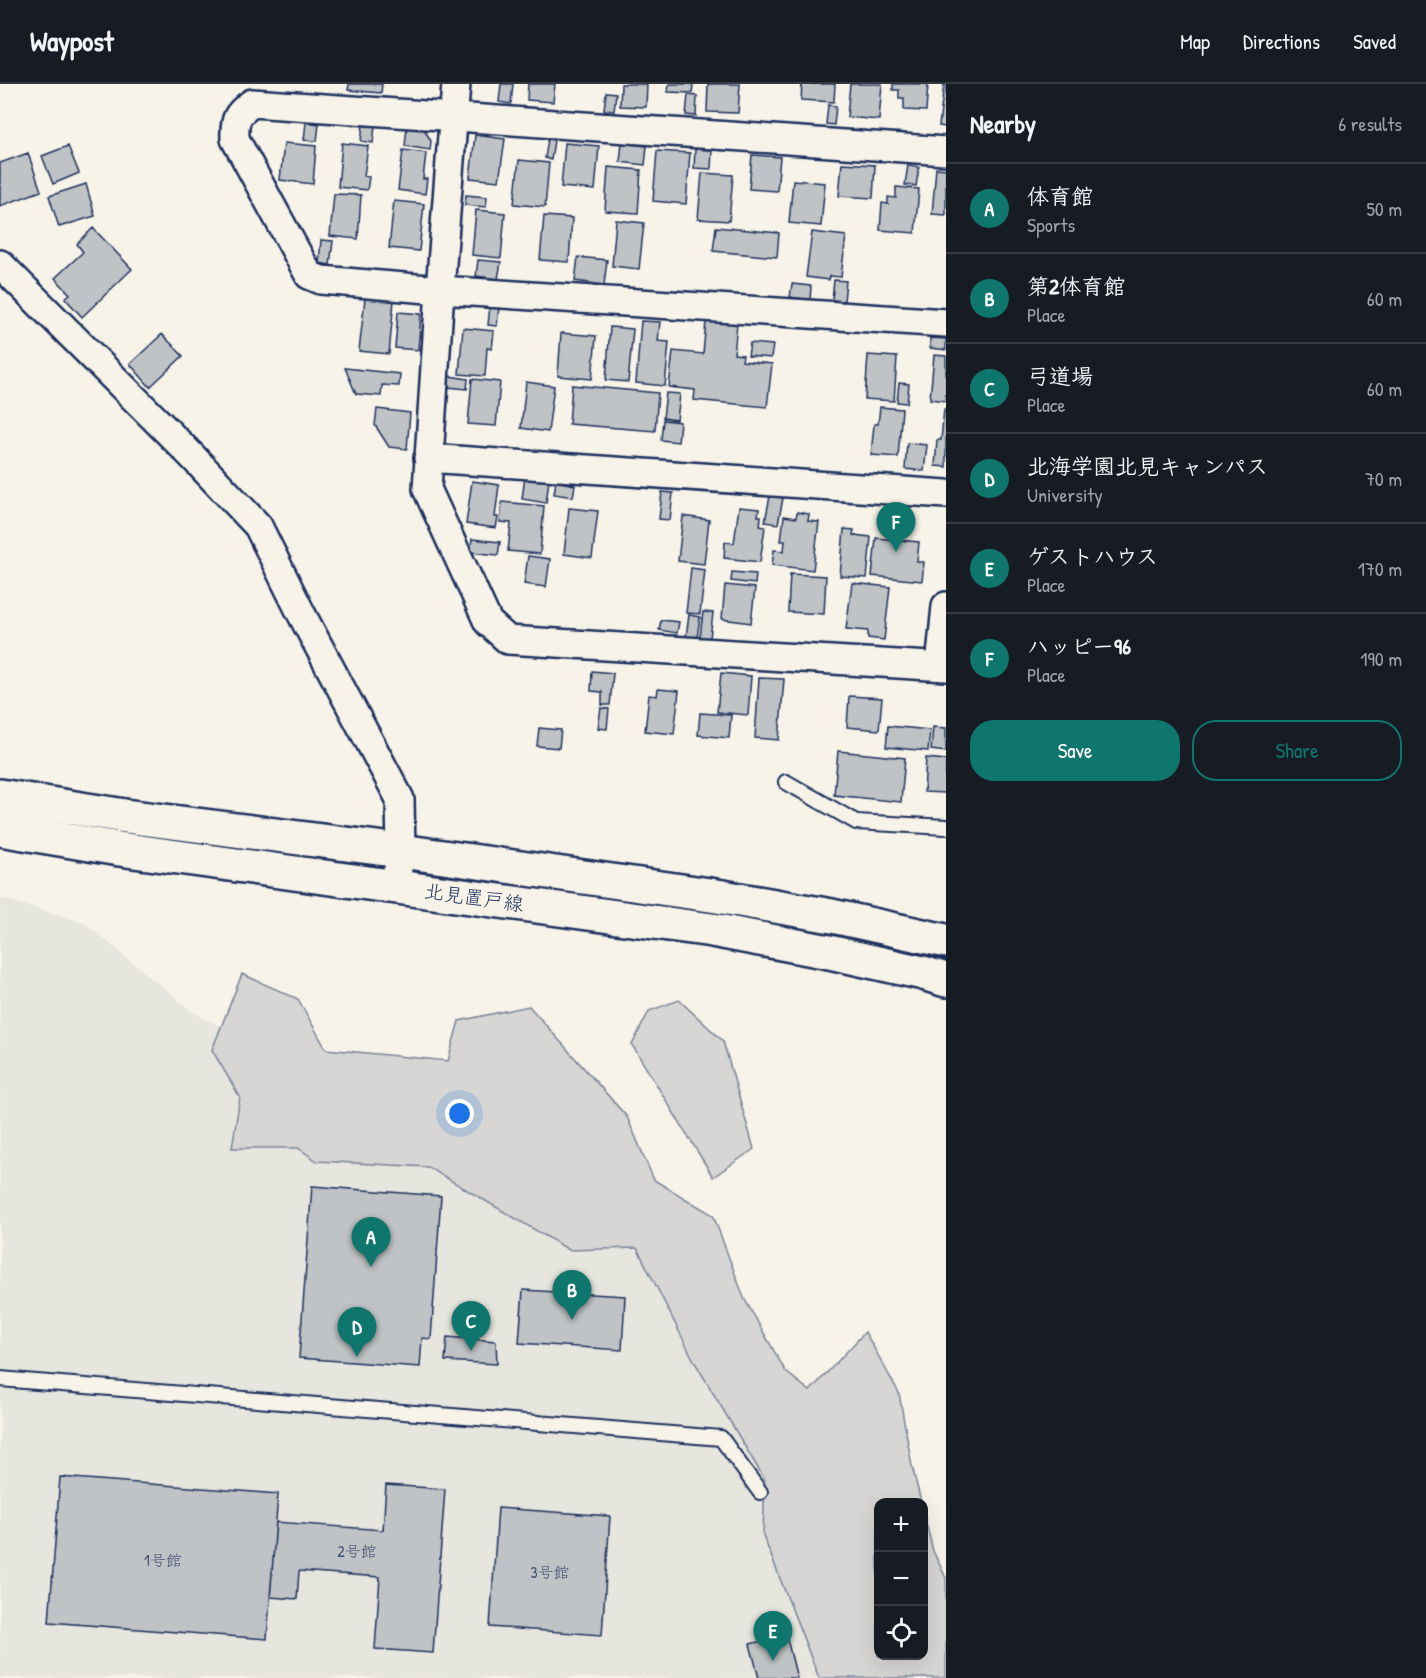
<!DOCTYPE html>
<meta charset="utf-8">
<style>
body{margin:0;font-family:"Patrick Hand","Klee One",sans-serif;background:#242831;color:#f1f3f6}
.controls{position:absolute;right:18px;bottom:18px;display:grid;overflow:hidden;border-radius:12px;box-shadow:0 6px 24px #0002}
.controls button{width:54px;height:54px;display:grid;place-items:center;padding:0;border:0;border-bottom:2px solid #363941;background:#171b24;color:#f1f3f6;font:30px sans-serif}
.you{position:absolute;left:460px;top:1030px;width:21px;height:21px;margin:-15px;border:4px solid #fff;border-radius:50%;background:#1a73e8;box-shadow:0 0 0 9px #1a73e833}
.badge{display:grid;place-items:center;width:39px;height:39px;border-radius:50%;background:#0f766e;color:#fff;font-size:20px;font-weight:700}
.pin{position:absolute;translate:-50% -50px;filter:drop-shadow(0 2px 3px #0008)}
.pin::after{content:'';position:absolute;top:32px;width:21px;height:18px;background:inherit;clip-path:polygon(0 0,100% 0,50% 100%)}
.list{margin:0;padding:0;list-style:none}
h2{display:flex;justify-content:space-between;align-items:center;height:78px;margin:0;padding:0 24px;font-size:26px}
h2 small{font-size:20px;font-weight:400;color:#9ea1a6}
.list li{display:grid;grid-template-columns:39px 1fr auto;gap:18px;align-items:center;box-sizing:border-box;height:90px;padding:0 24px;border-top:2px solid #363941}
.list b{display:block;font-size:22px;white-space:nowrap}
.list p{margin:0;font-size:20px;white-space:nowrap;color:#9ea1a6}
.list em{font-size:20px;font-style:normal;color:#9ea1a6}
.actions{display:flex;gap:12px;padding:18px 24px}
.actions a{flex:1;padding:14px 0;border:2px solid #0f766e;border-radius:24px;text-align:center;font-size:21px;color:#0f766e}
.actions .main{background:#0f766e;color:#fff}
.icon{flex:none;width:33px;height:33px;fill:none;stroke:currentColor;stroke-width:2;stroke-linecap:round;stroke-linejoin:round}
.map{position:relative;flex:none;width:946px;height:1594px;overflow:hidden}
header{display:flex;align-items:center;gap:36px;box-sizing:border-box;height:84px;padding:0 30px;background:#171b24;border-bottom:2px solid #363941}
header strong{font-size:28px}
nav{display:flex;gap:33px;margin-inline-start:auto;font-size:21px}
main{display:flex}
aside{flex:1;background:#171b24}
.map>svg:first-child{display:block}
.built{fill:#e6e5de}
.green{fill:#d7d6d4;stroke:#798299;stroke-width:1.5}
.building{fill:#c0c3c5;stroke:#1b2f5e;stroke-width:1.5}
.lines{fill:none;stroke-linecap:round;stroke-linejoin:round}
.lane-casing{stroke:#1b2f5e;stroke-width:18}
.street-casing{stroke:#1b2f5e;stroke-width:32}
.primary-casing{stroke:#1b2f5e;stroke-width:38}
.lane{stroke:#f7f3e8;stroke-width:14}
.street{stroke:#f7f3e8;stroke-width:27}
.primary{stroke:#f7f3e8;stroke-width:33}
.labels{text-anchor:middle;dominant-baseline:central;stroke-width:4.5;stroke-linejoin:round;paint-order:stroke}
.number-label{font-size:16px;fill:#445478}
.street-label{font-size:20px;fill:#1b2f5e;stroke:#f7f3e8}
</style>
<header>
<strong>Waypost</strong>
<nav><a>Map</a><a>Directions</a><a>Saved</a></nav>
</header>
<main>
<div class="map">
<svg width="946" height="1594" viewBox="0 0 946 1594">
<rect width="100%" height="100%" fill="#f7f3e8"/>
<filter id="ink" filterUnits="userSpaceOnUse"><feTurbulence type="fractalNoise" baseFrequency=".0167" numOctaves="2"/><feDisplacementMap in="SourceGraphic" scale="12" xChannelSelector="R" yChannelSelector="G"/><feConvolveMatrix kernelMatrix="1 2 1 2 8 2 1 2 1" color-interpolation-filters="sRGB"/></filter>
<g filter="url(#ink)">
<path class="built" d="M 0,814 L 83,838 L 193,928 L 525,1105 L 652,1150 L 775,1396 L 833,1594 L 0,1594 Z"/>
<path class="green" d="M 242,890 L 298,915 L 326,965 L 448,977 L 459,937 L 529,922 L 627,1033 L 654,1096 L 713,1131 L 744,1214 L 786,1288 L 810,1307 L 865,1248 L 899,1309 L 912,1382 L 921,1418 L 878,1418 L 878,1572 L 924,1572 L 924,1430 L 933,1467 L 946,1494 L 946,1594 L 819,1594 L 763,1451 L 765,1396 L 694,1277 L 637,1164 L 569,1166 L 428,1083 L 317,1077 L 298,1064 L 232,1064 L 240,1013 L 212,966 Z
M 679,916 L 723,957 L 754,1065 L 713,1093 L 632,961 L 649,927 Z"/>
<path class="building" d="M 349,0 L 382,0 L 381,9 L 348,6 Z
M 501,0 L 513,0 L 511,20 L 499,18 Z
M 528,0 L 555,0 L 553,18 L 527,16 Z
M 621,0 L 647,0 L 646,23 L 620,22 Z
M 669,0 L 693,0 L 692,9 L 668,8 Z
M 708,0 L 740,0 L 738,29 L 707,28 Z
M 802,0 L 835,0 L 834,18 L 801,16 Z
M 850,0 L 882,0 L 879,36 L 847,33 Z
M 893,0 L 928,0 L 926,27 L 904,26 L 904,14 L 899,14 L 899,6 L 893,6 Z
M 944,0 L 946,0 L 946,43 L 939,42 Z
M 606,8 L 616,9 L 614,27 L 604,26 Z
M 688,11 L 697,12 L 696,32 L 686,31 Z
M 828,21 L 836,22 L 834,41 L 826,40 Z
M 306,38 L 319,40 L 317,57 L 304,56 Z
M 363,41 L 375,42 L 373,59 L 361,57 Z
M 407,43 L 424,45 L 431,57 L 430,66 L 405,62 Z
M 475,51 L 505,55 L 499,97 L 470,94 Z
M 548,55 L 554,56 L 551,76 L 545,74 Z
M 284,59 L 316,62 L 313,100 L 280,96 Z
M 342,59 L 368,62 L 364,92 L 369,93 L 367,106 L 338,103 Z
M 565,59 L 599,62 L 595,106 L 561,103 Z
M 622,59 L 647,62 L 645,81 L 620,78 Z
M 68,62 L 79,89 L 53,100 L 42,72 Z
M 695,65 L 712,66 L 711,85 L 694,84 Z
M 403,66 L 426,69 L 423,95 L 427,95 L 425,110 L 398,106 Z
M 657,67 L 690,69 L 686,120 L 653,117 Z
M 28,69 L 41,107 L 0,122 L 0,79 Z
M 752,71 L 780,73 L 777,107 L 749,105 Z
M 519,76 L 549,79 L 545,123 L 514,120 Z
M 842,79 L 875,81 L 873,114 L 839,112 Z
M 908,81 L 919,83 L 916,102 L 905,101 Z
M 608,83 L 641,86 L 638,129 L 605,127 Z
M 936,84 L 946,85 L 946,131 L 932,130 Z
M 702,89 L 733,91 L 729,137 L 698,135 Z
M 793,96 L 825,99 L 821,142 L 789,139 Z
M 86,100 L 95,132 L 59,143 L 49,112 Z
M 896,103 L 919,105 L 915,149 L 880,146 L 882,119 L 888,120 L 888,113 L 896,114 Z
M 334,110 L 361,111 L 358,155 L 330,152 Z
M 466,111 L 487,113 L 486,123 L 465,121 Z
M 394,117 L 424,120 L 419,167 L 389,164 Z
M 476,126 L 505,129 L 501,174 L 472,171 Z
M 544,132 L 572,134 L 569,178 L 540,176 Z
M 616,136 L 644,139 L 639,185 L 612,182 Z
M 716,143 L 779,149 L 777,173 L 713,167 Z
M 93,144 L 132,185 L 82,233 L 65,214 L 70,210 L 55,194 L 83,168 L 77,160 Z
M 812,148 L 846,152 L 841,193 L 830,192 L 829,196 L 806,193 Z
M 321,156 L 333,157 L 330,181 L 319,179 Z
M 578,173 L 607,176 L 604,201 L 575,197 Z
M 478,176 L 501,178 L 498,195 L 476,192 Z
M 834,196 L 846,197 L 844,217 L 832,216 Z
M 792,200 L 811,202 L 810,216 L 790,213 Z
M 365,214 L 394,216 L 389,270 L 359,267 Z
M 490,222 L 499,223 L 497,242 L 488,241 Z
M 398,228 L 421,230 L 418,266 L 395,264 Z
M 641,237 L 660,238 L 658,257 L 669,258 L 665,302 L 636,299 Z
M 706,237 L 737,240 L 734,270 L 743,271 L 742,277 L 772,280 L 767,323 L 694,316 L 695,306 L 669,303 L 673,267 L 703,270 Z
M 610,243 L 633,245 L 628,298 L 606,296 Z
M 463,244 L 494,247 L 492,265 L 487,264 L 485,292 L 459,290 Z
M 561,249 L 596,252 L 592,295 L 558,292 Z
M 162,250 L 183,272 L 150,303 L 130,280 Z
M 930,254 L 946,255 L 946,266 L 930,264 Z
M 750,259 L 773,261 L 771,274 L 748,272 Z
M 868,271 L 897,273 L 894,317 L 865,315 Z
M 934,271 L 946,272 L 946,317 L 930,315 Z
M 345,284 L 400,290 L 399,302 L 382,301 L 381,312 L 356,310 Z
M 449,292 L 468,295 L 467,305 L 448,303 Z
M 472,295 L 500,298 L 496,342 L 468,340 Z
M 526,298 L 554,302 L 548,348 L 521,344 Z
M 899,299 L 909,300 L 907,319 L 897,318 Z
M 572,301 L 658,309 L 655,347 L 569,340 Z
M 666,309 L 680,310 L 677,336 L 663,334 Z
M 880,323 L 902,325 L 898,373 L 871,371 L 874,340 L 878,340 Z
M 377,325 L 410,329 L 407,365 L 389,363 L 375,341 Z
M 944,325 L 946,325 L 946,383 L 935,382 L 937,356 L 941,356 Z
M 663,336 L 680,338 L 678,358 L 661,356 Z
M 907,359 L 927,361 L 924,387 L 905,385 Z
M 525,393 L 549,396 L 546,419 L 522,415 Z
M 472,397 L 499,401 L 495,433 L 498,433 L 496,444 L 466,440 Z
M 556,397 L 575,401 L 573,413 L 554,410 Z
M 662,408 L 673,409 L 670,436 L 659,435 Z
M 770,412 L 783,414 L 778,440 L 765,438 Z
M 502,418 L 544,422 L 540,470 L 508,467 L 511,439 L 500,438 Z
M 739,423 L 759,425 L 758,432 L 761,432 L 760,442 L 765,443 L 760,478 L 724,474 L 725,458 L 734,459 Z
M 569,424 L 598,427 L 592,474 L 564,470 Z
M 797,428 L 809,430 L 808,437 L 819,438 L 813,486 L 772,481 L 774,466 L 784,467 L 785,457 L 781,457 L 784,432 L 796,434 Z
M 683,432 L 709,436 L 704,480 L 678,477 Z
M 844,445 L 854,446 L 853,451 L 871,453 L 867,494 L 840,492 Z
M 876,454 L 919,458 L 917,478 L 924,478 L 922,497 L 872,492 Z
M 472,455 L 500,458 L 498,471 L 470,468 Z
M 528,472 L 550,475 L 546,503 L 524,500 Z
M 691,484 L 705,486 L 700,530 L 686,529 Z
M 732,488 L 756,490 L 755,500 L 731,497 Z
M 790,490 L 826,492 L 824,530 L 788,528 Z
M 852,499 L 890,503 L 884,556 L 868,554 L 868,547 L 846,545 Z
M 725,501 L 755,504 L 751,539 L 722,535 Z
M 703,528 L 713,529 L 710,554 L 700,553 Z
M 689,531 L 700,533 L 697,554 L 686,553 Z
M 661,536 L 679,538 L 677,549 L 659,546 Z
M 592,587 L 613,589 L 610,621 L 602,621 L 602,608 L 591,607 Z
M 721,589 L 751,592 L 748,631 L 717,628 Z
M 759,594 L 784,595 L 779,656 L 755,654 Z
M 658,605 L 679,607 L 674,650 L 645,647 L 649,611 L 657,612 Z
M 849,612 L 882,614 L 879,646 L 847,643 Z
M 601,624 L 609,625 L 607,645 L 598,644 Z
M 700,629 L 731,631 L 729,654 L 698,651 Z
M 888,642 L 930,646 L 928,667 L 886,663 Z
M 933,643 L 946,644 L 946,668 L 931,666 Z
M 539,644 L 561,646 L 559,664 L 537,662 Z
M 838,667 L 905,674 L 901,718 L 834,711 Z
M 926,674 L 946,676 L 945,709 L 924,708 Z
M 312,1102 L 441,1112 L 431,1255 L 422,1254 L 420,1283 L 299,1274 Z
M 523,1206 L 625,1212 L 622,1266 L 519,1259 Z
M 447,1253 L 496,1257 L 497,1280 L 445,1277 Z
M 60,1393 L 278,1410 L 267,1555 L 49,1538 Z
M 386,1401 L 445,1405 L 433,1569 L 375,1565 L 380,1493 L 299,1487 L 297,1515 L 270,1513 L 276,1438 L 383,1446 Z
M 498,1424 L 610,1432 L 602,1551 L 490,1543 Z
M 786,1551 L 797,1594 L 759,1594 L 750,1560 Z"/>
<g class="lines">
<g class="lane-casing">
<path id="lane" d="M 786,698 L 856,738 L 946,743
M 0,1295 L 721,1354 L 760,1408"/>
</g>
<g class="street-casing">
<path id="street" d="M 456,0 L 440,206 L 427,405 L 488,538 L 508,556 L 946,583
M 946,67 L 252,19 C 237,30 234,35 235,55 L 309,191 L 321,196 L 440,206 L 946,239
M 0,180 L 192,372 L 258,442 L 302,531 L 400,715 L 401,767 L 395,802
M 428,374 L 946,410
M 940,582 L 946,522"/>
</g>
<g class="primary-casing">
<path id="primary" d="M 0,712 L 125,732 L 401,767 L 717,812 L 832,832 L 946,857
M 0,745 L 119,765 L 712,846 L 829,868 L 923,889 L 946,896"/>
</g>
<use href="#lane" class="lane"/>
<use href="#street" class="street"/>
<use href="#primary" class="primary"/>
</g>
</g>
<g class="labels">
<g class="number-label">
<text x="357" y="1467">2号館</text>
<text x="163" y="1476">1号館</text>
<text x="550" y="1488">3号館</text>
</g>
<g class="street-label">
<text transform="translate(474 813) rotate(8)">北見置戸線</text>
</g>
</g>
</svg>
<div class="controls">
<button>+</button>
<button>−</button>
<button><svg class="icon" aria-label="locate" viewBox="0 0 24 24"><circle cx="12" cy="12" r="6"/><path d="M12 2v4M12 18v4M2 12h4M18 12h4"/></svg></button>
</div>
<div class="you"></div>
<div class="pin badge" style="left:371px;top:1183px">A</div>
<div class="pin badge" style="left:572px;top:1236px">B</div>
<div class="pin badge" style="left:471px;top:1267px">C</div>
<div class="pin badge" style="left:357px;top:1273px">D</div>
<div class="pin badge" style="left:773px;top:1577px">E</div>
<div class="pin badge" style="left:896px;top:468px">F</div>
</div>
<aside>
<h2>Nearby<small>6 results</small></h2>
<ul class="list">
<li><span class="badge">A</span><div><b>体育館</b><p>Sports</p></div><em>50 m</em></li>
<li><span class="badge">B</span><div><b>第2体育館</b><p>Place</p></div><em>60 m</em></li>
<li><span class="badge">C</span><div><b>弓道場</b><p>Place</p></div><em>60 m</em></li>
<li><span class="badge">D</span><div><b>北海学園北見キャンパス</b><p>University</p></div><em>70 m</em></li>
<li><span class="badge">E</span><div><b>ゲストハウス</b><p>Place</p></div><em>170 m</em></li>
<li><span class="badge">F</span><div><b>ハッピー96</b><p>Place</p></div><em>190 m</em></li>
</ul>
<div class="actions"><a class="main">Save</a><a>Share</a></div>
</aside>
</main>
